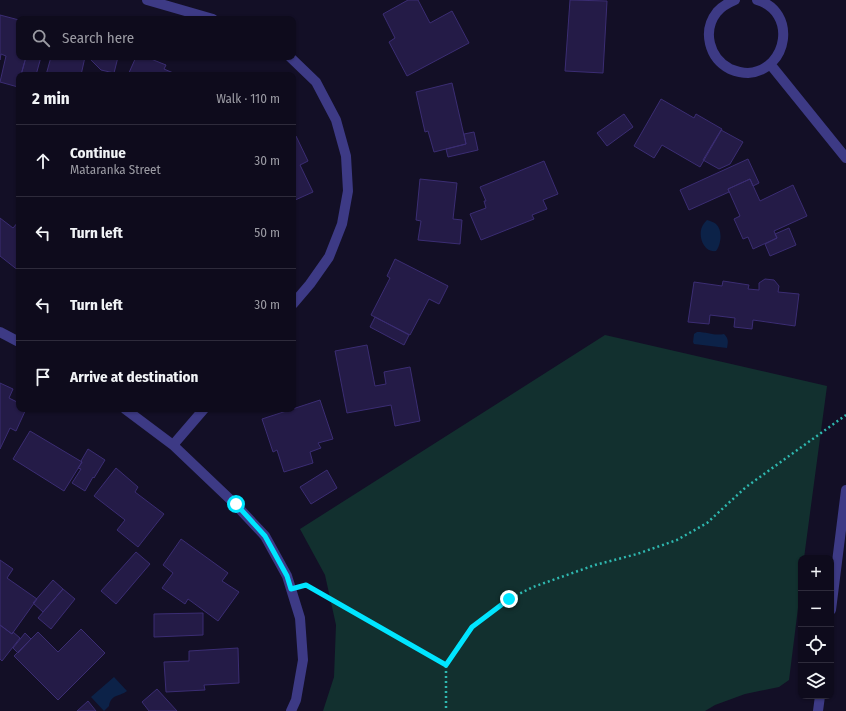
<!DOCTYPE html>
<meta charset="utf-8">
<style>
body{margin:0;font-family:"Fira Sans Condensed",sans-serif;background:#171425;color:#f1f3f6}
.controls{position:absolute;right:12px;bottom:12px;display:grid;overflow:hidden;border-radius:8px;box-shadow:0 1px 3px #0004}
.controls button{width:36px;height:36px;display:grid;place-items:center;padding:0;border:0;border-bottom:1px solid #2e2b3b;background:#0e0b1c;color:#f1f3f6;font:20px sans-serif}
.stop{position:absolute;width:12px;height:12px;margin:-9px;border:3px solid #00e5ff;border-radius:50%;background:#fff}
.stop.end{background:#00e5ff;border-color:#fff;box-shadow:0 1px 4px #0008}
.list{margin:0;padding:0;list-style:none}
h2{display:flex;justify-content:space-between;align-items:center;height:52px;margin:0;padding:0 16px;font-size:17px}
h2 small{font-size:13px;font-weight:400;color:#9b9ba3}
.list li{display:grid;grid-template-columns:26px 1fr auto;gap:12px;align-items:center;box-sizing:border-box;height:72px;padding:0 16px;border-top:1px solid #2e2b3b}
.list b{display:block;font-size:15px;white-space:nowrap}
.list p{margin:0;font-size:13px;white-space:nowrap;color:#9b9ba3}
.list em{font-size:13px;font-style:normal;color:#9b9ba3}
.icon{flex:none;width:22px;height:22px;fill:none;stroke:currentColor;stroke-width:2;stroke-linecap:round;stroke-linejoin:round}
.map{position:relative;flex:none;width:846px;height:711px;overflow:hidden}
.search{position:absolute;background:#0e0b1c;box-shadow:0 1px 3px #0004;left:16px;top:16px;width:280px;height:44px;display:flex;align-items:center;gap:10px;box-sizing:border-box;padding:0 14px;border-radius:8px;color:#9b9ba3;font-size:15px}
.panel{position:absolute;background:#0e0b1c;box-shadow:0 1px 3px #0004;left:16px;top:72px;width:280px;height:340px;border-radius:8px}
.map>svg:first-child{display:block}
.green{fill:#12302f}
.water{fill:#0c2248}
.building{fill:#241b47;stroke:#3b2d73}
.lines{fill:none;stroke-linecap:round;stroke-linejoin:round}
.path{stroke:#2fb8b0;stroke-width:2.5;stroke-dasharray:2 3;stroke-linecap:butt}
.street{stroke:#3d3a85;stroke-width:10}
.route{stroke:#00e5ff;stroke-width:5}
</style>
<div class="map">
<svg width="846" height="711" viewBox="0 0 846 711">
<rect width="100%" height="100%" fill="#130f26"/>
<path class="green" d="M 605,335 L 827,386 L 804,558 L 801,558 L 801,584 L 789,680 L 779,687 L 745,694 L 715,705 L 705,711 L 323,711 L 334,677 L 336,625 L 325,575 L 300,529 Z"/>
<path class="water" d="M 707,220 C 710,221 714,222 716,224 C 723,230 721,245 716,251 C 703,253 697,234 703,225 C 704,223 706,221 707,220 Z
M 697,332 C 708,332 714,336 724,334 C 729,339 728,342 727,348 L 694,344 L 693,342 L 694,334 Z
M 114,677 L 127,691 C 119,697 111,694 109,706 L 104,711 L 91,697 Z"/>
<path class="building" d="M 408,0 L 418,0 L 430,23 L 452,11 L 469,43 L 407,76 L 389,42 L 395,38 L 383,14 Z
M 570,0 L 607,1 L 603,73 L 565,71 Z
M 0,15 L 19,20 L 19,57 L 26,57 L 21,75 L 19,75 L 19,82 L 18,87 L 0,82 L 6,56 L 1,54 L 0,60 Z
M 26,57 L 41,57 L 36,75 L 21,75 Z
M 51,57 L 85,57 L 81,75 L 46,75 Z
M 88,57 L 118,57 L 114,73 L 101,70 Z
M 136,57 L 146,57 L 166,65 L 164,69 L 178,75 L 128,75 Z
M 452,83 L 466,144 L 434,152 L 428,131 L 425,132 L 416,92 Z
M 661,99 L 694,118 L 696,114 L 722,129 L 700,167 L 662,145 L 654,158 L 634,146 Z
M 624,114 L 633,127 L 607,146 L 597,133 Z
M 721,130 L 743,142 L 730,164 L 719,169 L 703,160 Z
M 474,132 L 478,150 L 448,157 L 446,149 L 466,144 L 464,134 Z
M 296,136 L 308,161 L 300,165 L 313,192 L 293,201 L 293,138 Z
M 748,159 L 759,183 L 753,186 L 750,179 L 728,189 L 729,192 L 689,210 L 680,190 Z
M 544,161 L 558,194 L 543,200 L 547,209 L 532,215 L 534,219 L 481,240 L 470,214 L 486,208 L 484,201 L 486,201 L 480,187 Z
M 420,179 L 457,183 L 453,219 L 462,220 L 460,244 L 418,240 L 421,221 L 416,220 Z
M 750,179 L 760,201 L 793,185 L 807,216 L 774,231 L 777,238 L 753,249 L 748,237 L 743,239 L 734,219 L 740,216 L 728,189 Z
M 0,218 L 13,228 L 19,221 L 19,271 L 0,256 Z
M 789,228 L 796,245 L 770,256 L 765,244 L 777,238 L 775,234 Z
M 395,259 L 448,286 L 439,304 L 429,299 L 410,335 L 371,315 L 390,278 L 387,276 Z
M 765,279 L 774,280 L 779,286 L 778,292 L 799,294 L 795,326 L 753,320 L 752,329 L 734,327 L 735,318 L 710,315 L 709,324 L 688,322 L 694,282 L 722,286 L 723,281 L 749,285 L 748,289 L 759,290 L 759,283 Z
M 375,317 L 409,335 L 404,345 L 370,327 Z
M 367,345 L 375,386 L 386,384 L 384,372 L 410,367 L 420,421 L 395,426 L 391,405 L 347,413 L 335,351 Z
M 0,383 L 13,389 L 9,398 L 19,403 L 19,409 L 26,409 L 16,431 L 10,428 L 0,449 Z
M 320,400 L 333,439 L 318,443 L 321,448 L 310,452 L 313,463 L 284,472 L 277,450 L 273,452 L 262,419 Z
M 30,431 L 82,462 L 64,491 L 13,459 Z
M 88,449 L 105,460 L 94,478 L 93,477 L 85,491 L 72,483 L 81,469 L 78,468 L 82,462 L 81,461 Z
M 116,468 L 138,487 L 135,492 L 164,514 L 138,547 L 117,530 L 125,520 L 94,496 Z
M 327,470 L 337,488 L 311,504 L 300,487 Z
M 181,539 L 228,573 L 222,581 L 239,592 L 218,621 L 188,599 L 185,604 L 162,588 L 173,573 L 163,565 Z
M 136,552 L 150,564 L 116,604 L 101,591 Z
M 0,560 L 13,569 L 7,578 L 37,599 L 12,634 L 0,625 Z
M 53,580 L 63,589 L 43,612 L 33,603 Z
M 63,589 L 75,599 L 51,629 L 38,618 Z
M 203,613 L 203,635 L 154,637 L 154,614 Z
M 0,625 L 12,634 L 13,632 L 20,638 L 2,661 L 0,659 Z
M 81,629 L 105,653 L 58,700 L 14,656 L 38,632 L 58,652 Z
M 25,633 L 31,639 L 18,653 L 13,648 Z
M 238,648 L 239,683 L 204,685 L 205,690 L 166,692 L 164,662 L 189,661 L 189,651 Z
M 157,689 L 177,711 L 149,711 L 142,702 Z
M 88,701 L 96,711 L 77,711 Z"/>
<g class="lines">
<path class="path" d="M 308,586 L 446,665 L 446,711
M 446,665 L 472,627 L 509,599 L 533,587 L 595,565 L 637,554 L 677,540 L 707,523 L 746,487 L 846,415"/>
<path class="street" d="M 147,0 L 213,19
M 735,0 C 728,3 722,6 717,12 C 702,31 709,58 730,69 C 735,71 742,73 748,73 C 789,70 797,11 757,0
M 290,57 L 316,82 L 336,120 L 346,156 L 348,191 L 342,224 L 329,257 L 310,284 L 293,304
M 770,64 L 846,158
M 0,332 L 19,342
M 125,409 L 173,445 L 236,505 L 265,536 L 287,576 L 300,618 L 303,660 L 296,700 L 291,711
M 173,445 L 204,409
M 831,610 L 846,490
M 818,711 L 820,696"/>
</g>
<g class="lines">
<path class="route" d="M 236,504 L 265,536 L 287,576 L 291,589 L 306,585 L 446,665 L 472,627 L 509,599"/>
</g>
</svg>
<div class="controls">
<button>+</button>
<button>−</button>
<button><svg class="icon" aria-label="locate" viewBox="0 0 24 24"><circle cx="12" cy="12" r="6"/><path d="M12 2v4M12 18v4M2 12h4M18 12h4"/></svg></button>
<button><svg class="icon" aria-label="layers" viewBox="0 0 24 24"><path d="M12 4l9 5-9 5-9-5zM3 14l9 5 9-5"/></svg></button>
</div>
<div class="stop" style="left:236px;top:504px"></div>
<div class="stop end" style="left:509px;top:599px"></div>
<div class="search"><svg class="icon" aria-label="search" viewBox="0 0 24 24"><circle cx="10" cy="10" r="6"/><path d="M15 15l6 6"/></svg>Search here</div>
<section class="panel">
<h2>2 min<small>Walk · 110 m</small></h2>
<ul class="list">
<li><svg class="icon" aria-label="ahead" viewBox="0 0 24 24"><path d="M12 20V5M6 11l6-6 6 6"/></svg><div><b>Continue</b><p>Mataranka Street</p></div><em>30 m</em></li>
<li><svg class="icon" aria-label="left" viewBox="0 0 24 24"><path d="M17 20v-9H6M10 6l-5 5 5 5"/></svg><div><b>Turn left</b></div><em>50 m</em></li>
<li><svg class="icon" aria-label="left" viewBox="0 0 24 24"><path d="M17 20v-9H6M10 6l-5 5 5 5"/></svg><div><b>Turn left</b></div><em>30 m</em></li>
<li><svg class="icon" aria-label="arrive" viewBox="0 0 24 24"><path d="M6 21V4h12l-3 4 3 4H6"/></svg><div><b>Arrive at destination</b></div></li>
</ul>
</section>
</div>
